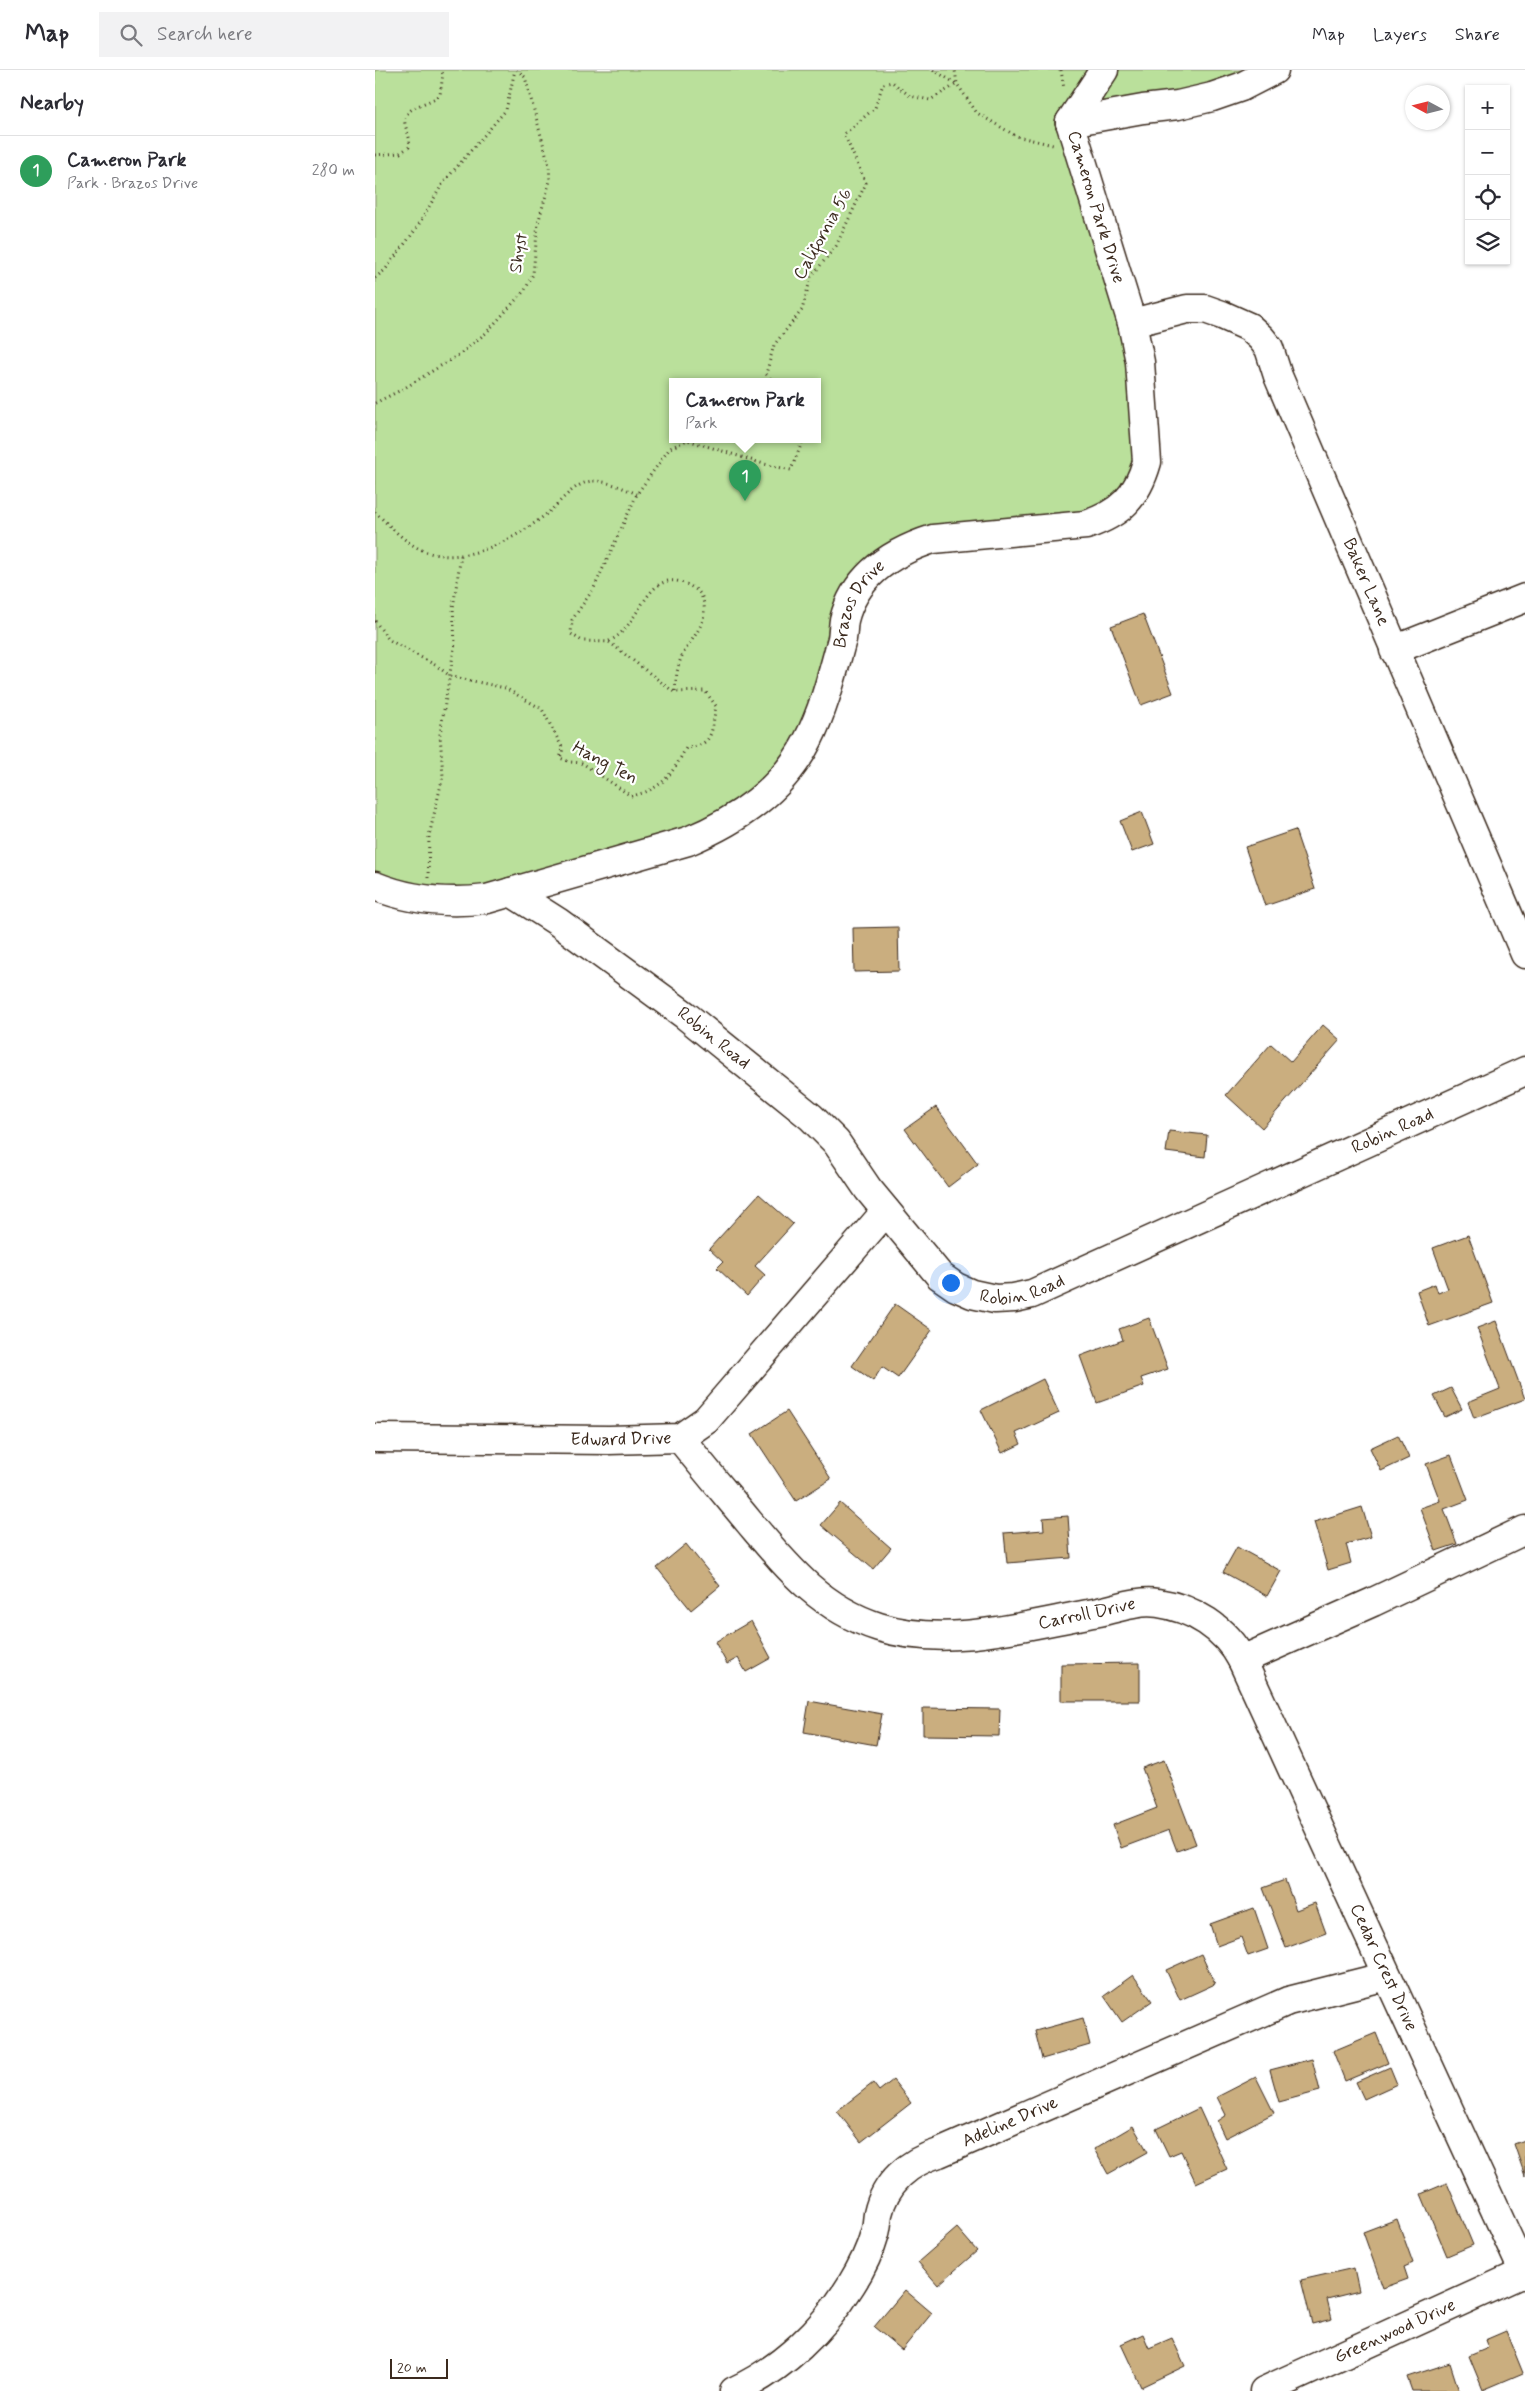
<!DOCTYPE html>
<meta charset="utf-8">
<style>
body{margin:0;font-family:Mynerve,sans-serif;background:#f2f2f3;color:#2b2b33}
.controls{position:absolute;right:15px;top:15px;display:grid;overflow:hidden;border-radius:0px;box-shadow:0 1px 4px #0004}
.controls button{width:45px;height:45px;display:grid;place-items:center;padding:0;border:0;border-bottom:1px solid #e1e1e2;background:#fff;color:#2b2b33;font:25px sans-serif}
.compass{position:absolute;left:1030px;top:15px;width:45px;height:45px;border-radius:50%;background:#fff;box-shadow:0 1px 4px #0004;rotate:277deg}
.scale{position:absolute;left:15px;bottom:12px;width:58px;box-sizing:border-box;padding-left:5px;border:2px solid #3b2a1e;border-top:0;font-size:14px;line-height:18px;white-space:nowrap;color:#3b2a1e;-webkit-text-stroke:4px #fff;paint-order:stroke}
.you{position:absolute;left:575px;top:1212px;width:18px;height:18px;margin:-12px;border:4px solid #fff;border-radius:50%;background:#1a73e8;box-shadow:0 0 0 8px #1a73e833}
.badge{display:grid;place-items:center;width:32px;height:32px;border-radius:50%;background:#b45309;color:#fff;font-size:16px;font-weight:700}
.pin{position:absolute;translate:-50% -41px;filter:drop-shadow(0 1px 2px #0008)}
.pin::after{content:'';position:absolute;top:26px;width:18px;height:15px;background:inherit;clip-path:polygon(0 0,100% 0,50% 100%)}
.popup{position:absolute;left:294px;top:308px;width:152px;height:65px;box-sizing:border-box;display:grid;place-content:center;border-radius:0px;background:#fff;filter:drop-shadow(0 1px 4px #0005);font-size:16px;white-space:nowrap;color:#7c7c81}
.popup b{font-size:19px;color:#2b2b33}
.popup::after{content:'';position:absolute;left:50%;top:100%;margin-left:-10px;border:10px solid transparent;border-top-color:#fff}
.list{margin:0;padding:0;list-style:none}
h2{display:flex;justify-content:space-between;align-items:center;height:65px;margin:0;padding:0 20px;font-size:21px}
h2 small{font-size:16px;font-weight:400;color:#7c7c81}
.list li{display:grid;grid-template-columns:32px 1fr auto;gap:15px;align-items:center;box-sizing:border-box;height:70px;padding:0 20px;border-top:1px solid #e1e1e2}
.list b{display:block;font-size:19px;white-space:nowrap}
.list p{margin:0;font-size:16px;white-space:nowrap;color:#7c7c81}
.list em{font-size:16px;font-style:normal;color:#7c7c81}
.icon{flex:none;width:28px;height:28px;fill:none;stroke:currentColor;stroke-width:2;stroke-linecap:round;stroke-linejoin:round}
.map{position:relative;flex:none;width:1150px;height:2321px;overflow:hidden}
header{display:flex;align-items:center;gap:30px;box-sizing:border-box;height:70px;padding:0 25px;background:#fff;border-bottom:1px solid #e1e1e2}
header strong{font-size:24px}
nav{display:flex;gap:28px;margin-inline-start:auto;font-size:18px}
.search{width:350px;height:45px;background:#f2f2f3;display:flex;align-items:center;gap:12px;box-sizing:border-box;padding:0 18px;border-radius:0px;color:#7c7c81;font-size:19px}
main{display:flex}
aside{flex:1;background:#fff}
.map>svg:first-child{display:block}
.green{fill:#bae09b;stroke:#7a855c;fill-rule:evenodd}
.building{fill:#caae7f;stroke:#3b2a1e}
.lines{fill:none;stroke-linecap:round;stroke-linejoin:round}
.minor-casing{stroke:#3b2a1e;stroke-width:31}
.path{stroke:#3b2a1e;stroke-width:3;stroke-dasharray:1 4;stroke-linecap:butt}
.minor{stroke:#fff;stroke-width:28}
.labels{text-anchor:middle;dominant-baseline:central;stroke-width:4.5;stroke-linejoin:round;paint-order:stroke}
.street-label{font-size:18px;fill:#3b2a1e;stroke:#fff}
</style>
<header>
<strong>Map</strong>
<div class="search"><svg class="icon" aria-label="search" viewBox="0 0 24 24"><circle cx="10" cy="10" r="6"/><path d="M15 15l6 6"/></svg>Search here</div>
<nav><a>Map</a><a>Layers</a><a>Share</a></nav>
</header>
<main>
<aside>
<h2>Nearby<small></small></h2>
<ul class="list">
<li><span class="badge" style="background:#2e9e5b">1</span><div><b>Cameron Park</b><p>Park · Brazos Drive</p></div><em>280 m</em></li>
</ul>
</aside>
<div class="map">
<svg width="1150" height="2321" viewBox="0 0 1150 2321">
<rect width="100%" height="100%" fill="#fff"/>
<filter id="ink" filterUnits="userSpaceOnUse"><feTurbulence type="fractalNoise" baseFrequency=".02" numOctaves="2"/><feDisplacementMap in="SourceGraphic" scale="10" xChannelSelector="R" yChannelSelector="G"/><feConvolveMatrix kernelMatrix="1 2 1 2 8 2 1 2 1" color-interpolation-filters="sRGB"/></filter>
<g filter="url(#ink)">
<path class="green" d="M 0,0 L 890,0 L 695,52 L 757,253 L 767,407 L 711,455 L 606,465 L 507,493 L 420,691 L 285,778 L 112,829 L 0,814 ZM 298,312 L 442,312 L 442,370 L 298,370 Z"/>
<path class="building" d="M 768,544 L 798,623 L 766,635 L 736,556 Z
M 767,742 L 779,774 L 757,782 L 745,751 Z
M 920,760 L 940,819 L 890,836 L 870,777 Z
M 523,857 L 524,901 L 479,902 L 478,858 Z
M 948,955 L 965,970 L 887,1058 L 851,1025 L 896,974 L 916,992 Z
M 561,1037 L 603,1094 L 573,1117 L 530,1059 Z
M 794,1061 L 832,1065 L 830,1087 L 791,1082 Z
M 384,1124 L 418,1154 L 380,1196 L 390,1205 L 372,1226 L 342,1198 L 348,1192 L 334,1179 Z
M 1093,1165 L 1118,1233 L 1054,1256 L 1042,1221 L 1060,1214 L 1063,1223 L 1073,1219 L 1058,1178 Z
M 520,1234 L 557,1260 L 523,1308 L 507,1297 L 498,1311 L 477,1296 Z
M 774,1248 L 793,1299 L 766,1308 L 769,1316 L 722,1333 L 705,1286 L 748,1270 L 744,1259 Z
M 1121,1251 L 1150,1329 L 1099,1348 L 1093,1332 L 1125,1319 L 1102,1258 Z
M 668,1309 L 684,1343 L 641,1363 L 646,1374 L 627,1383 L 606,1340 Z
M 1076,1318 L 1087,1339 L 1070,1347 L 1059,1326 Z
M 412,1341 L 456,1409 L 421,1431 L 377,1364 Z
M 1023,1365 L 1034,1388 L 1006,1401 L 995,1378 Z
M 1076,1385 L 1093,1430 L 1069,1439 L 1082,1474 L 1061,1481 L 1045,1438 L 1065,1431 L 1051,1394 Z
M 465,1433 L 516,1478 L 498,1499 L 446,1455 Z
M 987,1437 L 996,1467 L 971,1474 L 976,1493 L 953,1500 L 939,1452 Z
M 693,1446 L 696,1488 L 632,1493 L 629,1463 L 669,1460 L 668,1448 Z
M 311,1474 L 345,1516 L 316,1540 L 282,1498 Z
M 862,1477 L 906,1501 L 892,1526 L 848,1502 Z
M 376,1551 L 396,1588 L 371,1602 L 363,1588 L 352,1594 L 340,1572 Z
M 765,1593 L 765,1631 L 686,1631 L 686,1594 Z
M 434,1631 L 507,1644 L 501,1675 L 429,1662 Z
M 548,1638 L 625,1639 L 624,1666 L 548,1665 Z
M 789,1690 L 821,1774 L 802,1781 L 794,1760 L 746,1778 L 738,1755 L 782,1738 L 767,1698 Z
M 910,1810 L 921,1840 L 940,1833 L 951,1863 L 911,1878 L 888,1818 Z
M 879,1838 L 893,1879 L 873,1886 L 866,1867 L 842,1876 L 835,1854 Z
M 826,1884 L 840,1914 L 805,1930 L 791,1900 Z
M 758,1905 L 777,1931 L 747,1952 L 729,1926 Z
M 708,1948 L 715,1975 L 667,1989 L 660,1961 Z
M 1001,1963 L 1013,1993 L 970,2011 L 958,1981 Z
M 937,1989 L 945,2021 L 904,2032 L 895,2000 Z
M 1015,1997 L 1022,2014 L 989,2029 L 981,2012 Z
M 881,2007 L 899,2043 L 850,2068 L 842,2051 L 851,2045 L 842,2027 Z
M 518,2010 L 536,2033 L 486,2072 L 462,2041 L 498,2013 L 504,2021 Z
M 824,2038 L 852,2099 L 821,2113 L 806,2081 L 794,2086 L 781,2059 Z
M 758,2056 L 773,2082 L 733,2104 L 719,2079 Z
M 1150,2070 L 1150,2106 L 1139,2074 Z
M 1072,2113 L 1098,2175 L 1072,2186 L 1046,2124 Z
M 1022,2149 L 1038,2193 L 1029,2197 L 1033,2209 L 1008,2218 L 988,2162 Z
M 582,2158 L 602,2181 L 563,2215 L 543,2192 Z
M 979,2198 L 984,2221 L 952,2229 L 957,2249 L 937,2254 L 926,2210 Z
M 530,2220 L 557,2243 L 527,2280 L 499,2257 Z
M 1131,2261 L 1148,2303 L 1108,2320 L 1094,2286 L 1113,2278 L 1110,2270 Z
M 768,2264 L 774,2278 L 797,2268 L 810,2296 L 766,2317 L 746,2274 Z
M 1075,2293 L 1084,2321 L 1037,2321 L 1032,2307 Z"/>
<g class="lines">
<g class="minor-casing">
<g id="minor">
<path d="M 695,52 L 768,39 L 803,35 L 837,27 L 866,17 L 899,0"/>
<path d="M 695,52 L 729,0"/>
<path id="s1" d="M 757,253 L 812,239 L 830,239 L 847,245 L 874,257 L 886,268 L 894,278 L 903,306 L 1150,884"/>
<path d="M 1019,580 L 1150,528"/>
<path id="s2" d="M 0,816 C 37,831 73,834 112,829 L 313,771 C 363,750 408,720 433,670 C 449,639 458,602 467,569 C 468,563 468,556 469,550 C 480,506 517,482 558,469 L 711,455 C 746,443 762,427 772,392 L 765,292 L 757,253 L 695,52"/>
<path id="s3" d="M 136,822 L 183,852 L 310,945 L 436,1047 L 461,1072 L 493,1119 L 565,1206 L 581,1217 L 597,1224 L 620,1229 L 639,1228 L 657,1224 L 1150,1001"/>
<path id="s4" d="M 0,1368 L 234,1370 L 305,1368 L 331,1350 L 511,1141"/>
<path id="s5" d="M 305,1368 C 327,1396 351,1424 374,1452 C 413,1498 445,1538 504,1557 C 574,1579 654,1554 724,1542 C 744,1538 762,1530 783,1533 C 818,1538 850,1558 867,1590 L 1150,2205"/>
<path d="M 867,1590 L 998,1532 L 1150,1460"/>
<path id="s6" d="M 359,2321 C 407,2299 449,2259 476,2215 C 486,2199 495,2181 500,2163 C 502,2157 502,2150 503,2144 C 510,2112 534,2092 564,2083 L 913,1931 L 1012,1906"/>
<path id="s7" d="M 889,2321 L 1150,2202"/>
</g>
</g>
<path class="path" d="M 558,0 L 582,14 L 602,43 L 641,66 L 678,75
M 686,0 L 689,19
M 0,85 L 25,83 L 34,77 C 36,68 32,63 30,54 C 27,36 55,34 65,25 L 68,4 L 66,0
M 0,208 L 10,200 L 41,159 L 68,113 L 131,40 L 140,0
M 399,312 L 391,304 L 399,275 L 427,240 L 436,207 L 461,176 L 491,113 L 469,64 L 500,38 L 508,14 L 517,12 L 535,26 L 555,30 L 582,14 L 580,0
M 0,333 L 28,319 L 85,284 L 111,263 L 150,220 L 158,204 L 163,153 L 175,111 L 174,95 L 150,7 L 142,0
M 0,442 C 14,455 29,472 47,480 C 88,499 145,467 175,441 C 187,430 201,412 218,411 C 233,411 248,418 262,424
M 0,551 L 14,570 L 62,596 L 75,606 L 130,618 L 167,639 L 188,679 L 185,688 L 195,692 L 207,693 L 256,726 C 287,720 297,704 311,678 C 340,675 336,661 341,636 L 330,621 L 299,622 L 234,572 L 207,571 L 196,564 L 197,550 L 219,518 L 262,424 L 295,378 L 312,370 L 389,394 L 416,400 L 428,370
M 234,571 C 268,557 271,487 320,519 C 328,524 330,534 329,543 C 328,558 315,571 308,584 C 302,595 301,609 300,621
M 53,808 L 54,766 L 68,706 L 65,664 L 80,573 L 78,538 L 86,485"/>
<use href="#minor" class="minor"/>
</g>
</g>
<g class="labels">
<g class="street-label">
<text transform="translate(721 137) rotate(73)">Cameron Park Drive</text>
<text transform="translate(448 164) rotate(-61)">California 56</text>
<text transform="translate(144 183) rotate(-80)">Shyst</text>
<text stroke="none"><textPath href="#s1" startOffset="405">Baker Lane</textPath></text>
<text stroke="none"><textPath href="#s2" startOffset="630">Brazos Drive</textPath></text>
<text transform="translate(230 693) rotate(28)">Hang Ten</text>
<text stroke="none"><textPath href="#s3" startOffset="250">Robin Road</textPath></text>
<text stroke="none"><textPath href="#s3" startOffset="1074">Robin Road</textPath></text>
<text stroke="none"><textPath href="#s3" startOffset="669">Robin Road</textPath></text>
<text stroke="none"><textPath href="#s4" startOffset="246">Edward Drive</textPath></text>
<text stroke="none"><textPath href="#s5" startOffset="489">Carroll Drive</textPath></text>
<text stroke="none"><textPath href="#s5" startOffset="1005">Cedar Crest Drive</textPath></text>
<text stroke="none"><textPath href="#s6" startOffset="405">Adeline Drive</textPath></text>
<text stroke="none"><textPath href="#s7" startOffset="144">Greenwood Drive</textPath></text>
</g>
</g>
</svg>
<div class="controls">
<button>+</button>
<button>−</button>
<button><svg class="icon" aria-label="locate" viewBox="0 0 24 24"><circle cx="12" cy="12" r="6"/><path d="M12 2v4M12 18v4M2 12h4M18 12h4"/></svg></button>
<button><svg class="icon" aria-label="layers" viewBox="0 0 24 24"><path d="M12 4l9 5-9 5-9-5zM3 14l9 5 9-5"/></svg></button>
</div>
<svg class="compass" viewBox="-18 -18 36 36"><path d="M0-13l5 13h-10z" fill="#e53935"/><path d="M0 13l5-13h-10z" fill="#7c7c81"/></svg>
<div class="scale">20 m</div>
<div class="you"></div>
<div class="pin badge" style="left:370px;top:431px;background:#2e9e5b">1</div>
<div class="popup"><b>Cameron Park</b>Park</div>
</div>
</main>
